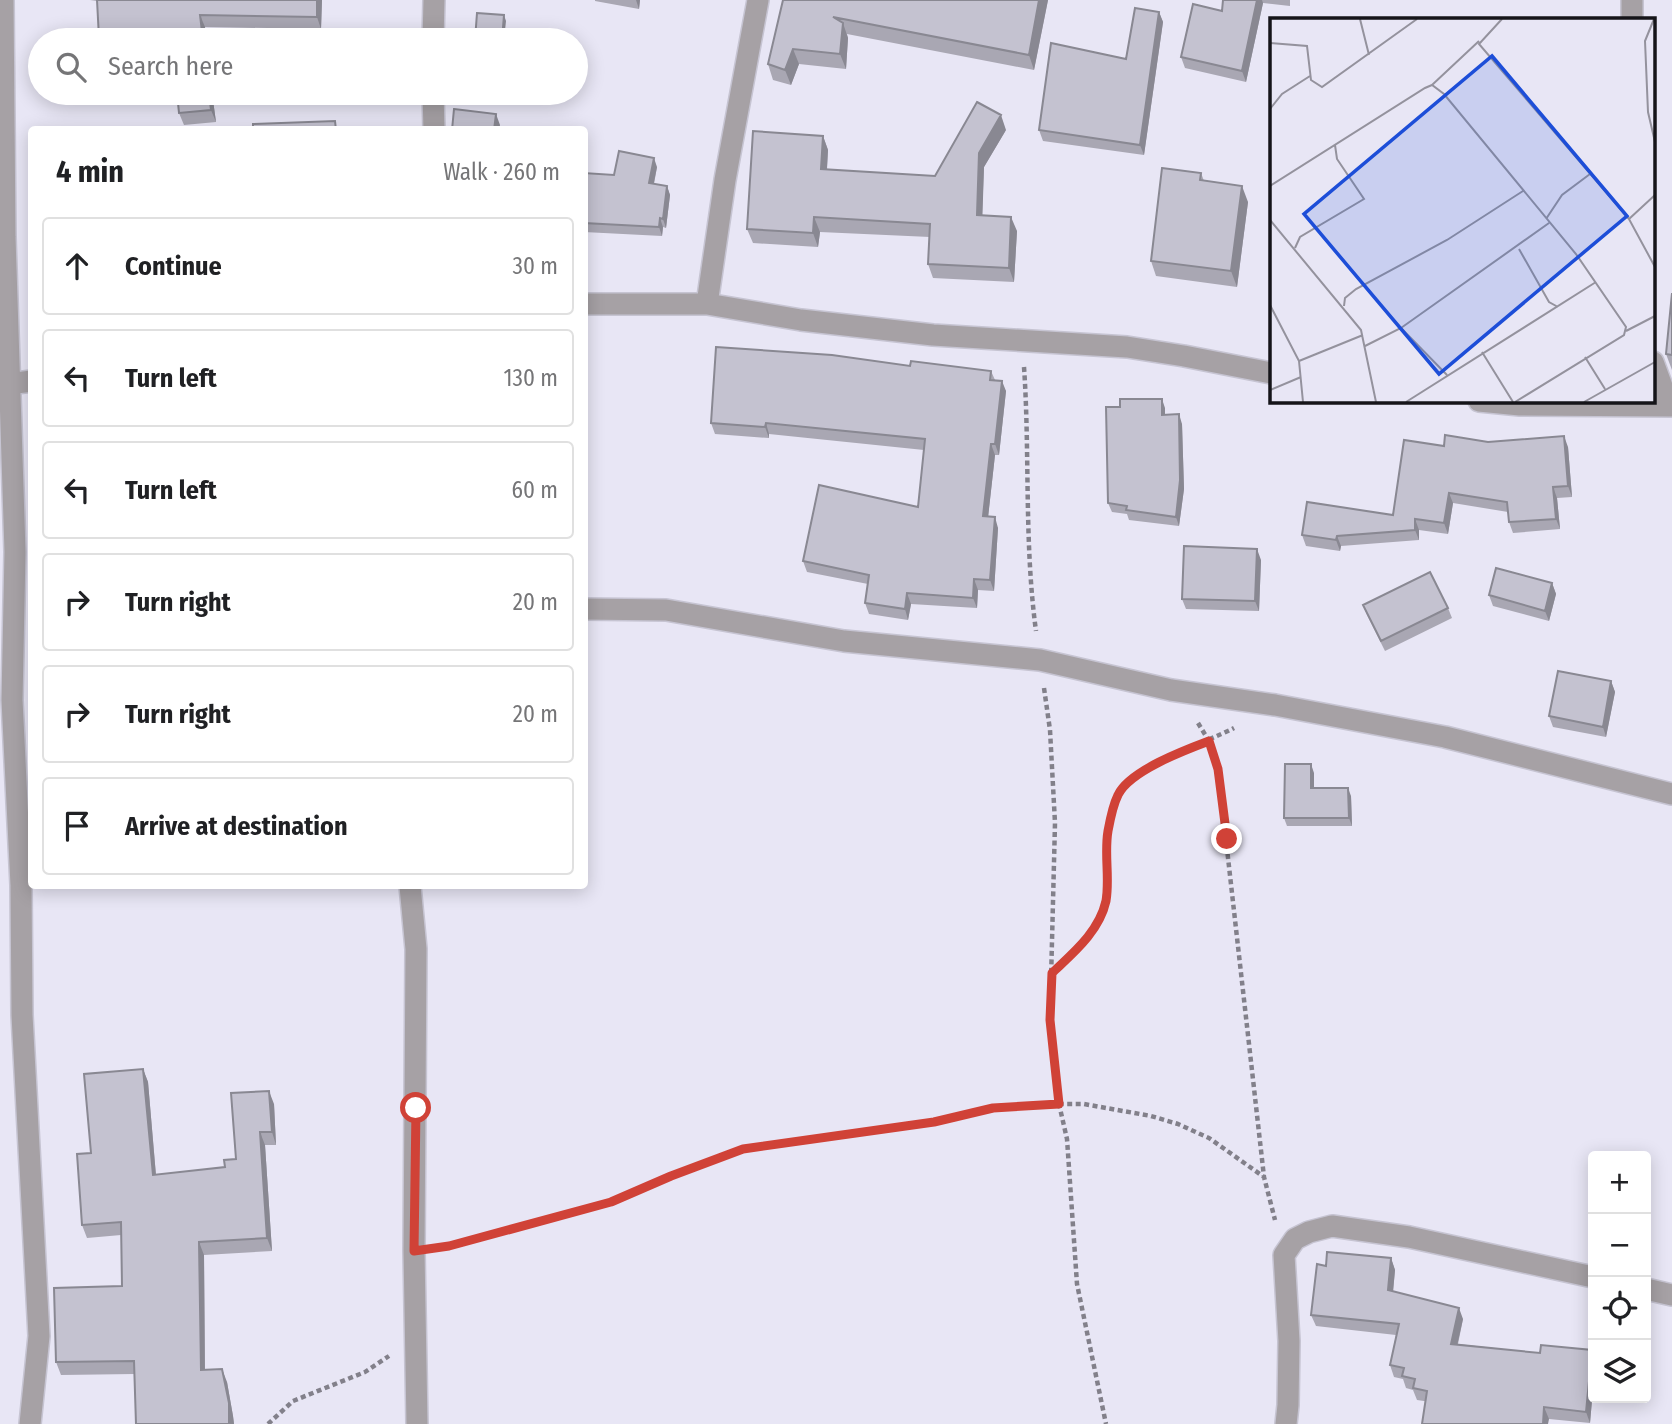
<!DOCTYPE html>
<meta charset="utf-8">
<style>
body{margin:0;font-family:"Fira Sans Condensed",sans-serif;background:#f2f2f2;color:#202124}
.controls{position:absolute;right:21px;bottom:21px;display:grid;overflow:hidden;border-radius:7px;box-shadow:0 4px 18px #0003}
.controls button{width:63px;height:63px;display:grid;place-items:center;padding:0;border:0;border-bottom:2px solid #e0e0e0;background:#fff;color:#202124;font:35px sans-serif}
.stop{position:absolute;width:21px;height:21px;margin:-16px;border:5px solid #d04237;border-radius:50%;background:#fff}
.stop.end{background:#d04237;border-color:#fff;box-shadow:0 2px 7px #0008}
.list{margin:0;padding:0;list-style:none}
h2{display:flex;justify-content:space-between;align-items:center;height:91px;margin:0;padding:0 28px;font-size:30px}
h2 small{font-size:23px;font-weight:400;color:#757577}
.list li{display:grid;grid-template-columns:46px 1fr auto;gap:21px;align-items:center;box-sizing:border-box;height:98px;margin:0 14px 14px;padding:0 14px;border:2px solid #e0e0e0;border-radius:7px}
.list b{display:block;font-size:26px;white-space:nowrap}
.list em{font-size:23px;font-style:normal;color:#757577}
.icon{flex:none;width:38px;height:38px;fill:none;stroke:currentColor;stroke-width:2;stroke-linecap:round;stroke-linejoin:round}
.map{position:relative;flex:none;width:1672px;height:1424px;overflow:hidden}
.search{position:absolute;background:#fff;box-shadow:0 4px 18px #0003;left:28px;top:28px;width:560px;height:77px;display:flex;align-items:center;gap:18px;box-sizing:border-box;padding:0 24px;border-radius:38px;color:#757577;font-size:26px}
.panel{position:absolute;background:#fff;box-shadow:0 4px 18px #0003;left:28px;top:126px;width:560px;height:763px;border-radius:7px}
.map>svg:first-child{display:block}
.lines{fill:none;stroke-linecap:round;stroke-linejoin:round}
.minor-casing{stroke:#c6c4d2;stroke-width:24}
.path{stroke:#82808a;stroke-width:4.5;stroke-dasharray:5 3.5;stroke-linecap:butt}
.minor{stroke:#a6a1a5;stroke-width:21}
.wall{fill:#a9a7b3}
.shaded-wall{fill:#898892}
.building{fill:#c4c2d0;stroke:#898892;stroke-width:2}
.route{stroke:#d04237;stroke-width:9}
.inset-road{fill:none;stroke:#94929d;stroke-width:2}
.view{fill:#1d4ed8;fill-opacity:0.15;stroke:#1d4ed8;stroke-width:3.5}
.inset-edge{fill:none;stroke:#151419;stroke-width:3.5}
</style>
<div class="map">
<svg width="1672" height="1424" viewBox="0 0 1672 1424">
<rect width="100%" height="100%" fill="#e8e6f5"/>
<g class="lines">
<g class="minor-casing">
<path id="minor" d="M 3,0 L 5,237 L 15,552 L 12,700 L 21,885 L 22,1015 L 39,1336 L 30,1424
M 1632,0 L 1632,19
M 433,40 L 434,0
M 433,93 L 434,130
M 584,304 L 707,304 L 801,320 L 933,335 L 1127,347 L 1184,356 L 1271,373
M 707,304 L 725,180 L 758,0
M 1653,362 L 1669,405
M 8,384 L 32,381
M 1479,401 L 1520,405 L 1672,406
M 584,609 L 666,610 L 844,641 L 1040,660 L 1171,690 L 1275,705 L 1445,737 L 1672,794
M 410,886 L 416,949 L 414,1251 L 417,1424
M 1646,1289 L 1672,1295
M 1286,1424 L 1288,1405 L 1289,1341 L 1284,1255 L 1295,1239 L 1309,1232 L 1332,1226 L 1409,1237 L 1593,1277"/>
</g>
<path class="path" d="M 1024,367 C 1030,455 1024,543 1036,631
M 1044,688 L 1050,730 L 1055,823 L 1050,1020 L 1059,1104 L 1067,1139 L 1077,1284 L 1106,1424
M 1198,723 L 1209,741 L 1218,769 L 1264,1177 L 1275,1220
M 1052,972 C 1068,957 1089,941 1098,920 C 1116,881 1097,833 1118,794 C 1134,766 1205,743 1234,728
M 441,1247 L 611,1202 L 671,1176 L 743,1149 L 934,1122 L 993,1108 L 1059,1104 L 1084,1104 L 1151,1116 L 1178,1124 L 1209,1138 L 1264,1177
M 268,1424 L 293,1401 L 365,1372 L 389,1356"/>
<use href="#minor" class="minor"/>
</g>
<path class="wall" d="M 90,0 L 322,0 L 321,29 L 205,27 L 206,40 L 92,40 L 99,38 L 97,1 Z
M 595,0 L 640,0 L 639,9 L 595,1 Z
M 783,0 L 1048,0 L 1034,70 L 847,34 L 848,38 L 846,69 L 799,64 L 791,85 L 773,80 L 768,64 Z
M 1223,0 L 1290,0 L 1290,6 L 1263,3 L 1246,82 L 1185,68 L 1181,57 L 1222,11 Z
M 1159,12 L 1163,22 L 1144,155 L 1043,141 L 1039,130 L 1126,59 Z
M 98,93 L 212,93 L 216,122 L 184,125 L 179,113 L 177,94 L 101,102 Z
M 1006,130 L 984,167 L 982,215 L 1017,231 L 1014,282 L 933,278 L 928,264 L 930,237 L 820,232 L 818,247 L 753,243 L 747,229 L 823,136 L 828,150 L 827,170 L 935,176 Z
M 657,167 L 654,184 L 667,186 L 670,195 L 666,228 L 663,227 L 662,236 L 584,232 L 584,173 L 614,175 Z
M 1201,173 L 1204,181 L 1248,202 L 1237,287 L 1156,276 L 1151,261 Z
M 1672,293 L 1672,370 L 1666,354 Z
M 910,366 L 991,371 L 995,380 L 1006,391 L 999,455 L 995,455 L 988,517 L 998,528 L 994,591 L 978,590 L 977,608 L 911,604 L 908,620 L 869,614 L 865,603 L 868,584 L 807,572 L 803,561 L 918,507 L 924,450 L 769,434 L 769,438 L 715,434 L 711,423 Z
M 1165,408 L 1165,415 L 1182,424 L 1184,489 L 1179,526 L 1129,520 L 1127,514 L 1112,512 L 1108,503 Z
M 1488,442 L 1568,447 L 1572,497 L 1557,498 L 1560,529 L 1513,533 L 1509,522 L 1508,512 L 1453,503 L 1448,534 L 1419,530 L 1419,540 L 1341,546 L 1340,551 L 1306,546 L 1302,535 L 1393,515 L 1444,446 Z
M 1261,560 L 1259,611 L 1186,609 L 1182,599 Z
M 1552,583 L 1556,594 L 1549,621 L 1493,606 L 1489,595 Z
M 1363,605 L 1448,608 L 1452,618 L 1385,651 L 1367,615 Z
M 1611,681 L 1615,692 L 1606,737 L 1553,727 L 1549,716 Z
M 1314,773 L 1314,788 L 1351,796 L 1352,826 L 1287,826 L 1284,818 Z
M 143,1069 L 148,1082 L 156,1175 L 225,1167 L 236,1159 L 274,1104 L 276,1145 L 265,1145 L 272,1251 L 204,1255 L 205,1370 L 227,1382 L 233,1416 L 234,1424 L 136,1424 L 134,1374 L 61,1375 L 56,1362 L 122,1286 L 121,1235 L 87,1238 L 82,1225 L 91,1153 Z
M 1391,1258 L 1395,1270 L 1393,1292 L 1463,1319 L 1458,1344 L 1540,1353 L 1592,1350 L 1593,1354 L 1593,1389 L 1590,1423 L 1549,1419 L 1417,1400 L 1413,1390 L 1406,1388 L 1403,1379 L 1394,1377 L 1390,1365 L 1396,1335 L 1316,1326 L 1311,1315 L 1326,1266 Z"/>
<path class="shaded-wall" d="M 317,0 L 322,0 L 321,29 L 317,17 Z
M 636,0 L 640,0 L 639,9 Z
M 1039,0 L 1048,0 L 1034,70 L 1029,55 Z
M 1257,0 L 1262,0 L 1263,3 L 1246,82 L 1242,71 Z
M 1159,12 L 1163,22 L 1144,155 L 1140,145 Z
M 200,15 L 205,27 L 206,40 L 203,40 Z
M 504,15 L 506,21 L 504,40 L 502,40 Z
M 843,23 L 848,38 L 846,69 L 840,54 Z
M 793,49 L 799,64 L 791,85 L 785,70 Z
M 209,93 L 212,93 L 216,122 L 211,110 Z
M 496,114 L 500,125 L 499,130 L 494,130 Z
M 1001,115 L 1006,130 L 984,167 L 982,229 L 977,215 L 979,153 Z
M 823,136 L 828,150 L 826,183 L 821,169 Z
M 654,158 L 657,167 L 652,192 L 649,183 Z
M 667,186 L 670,195 L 666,228 L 663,219 Z
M 1242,186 L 1248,202 L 1237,287 L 1231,271 Z
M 814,217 L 820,232 L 818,247 L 813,233 Z
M 1011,217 L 1017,231 L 1014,282 L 1009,268 Z
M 660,218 L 663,227 L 662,236 L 659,227 Z
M 1002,381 L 1006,391 L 999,455 L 995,444 Z
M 1162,399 L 1165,408 L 1165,424 L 1162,415 Z
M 1179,414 L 1182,424 L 1184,489 L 1179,526 L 1176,517 Z
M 766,423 L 769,434 L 769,438 L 765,427 Z
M 1564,436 L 1568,447 L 1572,497 L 1568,486 Z
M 991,444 L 995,455 L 987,527 L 983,516 Z
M 1553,487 L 1557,498 L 1560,529 L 1556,519 Z
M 1449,493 L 1453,503 L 1448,534 L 1444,523 Z
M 995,517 L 998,528 L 994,591 L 990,580 Z
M 1415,519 L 1419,530 L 1419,540 L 1415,530 Z
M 1337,536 L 1341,546 L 1340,551 L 1336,540 Z
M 1257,549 L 1261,560 L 1259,611 L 1255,601 Z
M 974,579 L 978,590 L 977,608 L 973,598 Z
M 1552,583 L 1556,594 L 1549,621 L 1545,611 Z
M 907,593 L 911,604 L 908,620 L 905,609 Z
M 1611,681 L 1615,692 L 1606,737 L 1603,727 Z
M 1311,764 L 1314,773 L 1314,797 L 1311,788 Z
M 1348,788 L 1351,796 L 1352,826 L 1349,818 Z
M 143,1069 L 148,1082 L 157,1188 L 153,1175 Z
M 269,1091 L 274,1104 L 276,1145 L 272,1132 Z
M 260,1132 L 265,1145 L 272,1251 L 267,1238 Z
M 199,1242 L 204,1255 L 205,1383 L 201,1370 Z
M 1391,1258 L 1395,1270 L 1392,1302 L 1388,1290 Z
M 1459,1308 L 1463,1319 L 1455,1355 L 1451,1344 Z
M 1592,1350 L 1593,1354 L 1593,1389 L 1590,1423 L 1586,1412 Z
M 222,1369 L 227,1382 L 233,1416 L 234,1424 L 229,1424 Z
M 1544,1407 L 1549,1419 L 1548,1424 L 1543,1424 Z"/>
<path class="building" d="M 97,0 L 317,0 L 317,17 L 200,15 L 203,40 L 92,40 L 91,39 L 99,38 Z
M 783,0 L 1039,0 L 1029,55 L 833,17 L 843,23 L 840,54 L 793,49 L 785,70 L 768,64 Z
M 1223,0 L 1257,0 L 1242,71 L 1181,57 L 1193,4 L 1222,11 Z
M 1135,8 L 1159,12 L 1140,145 L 1039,130 L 1051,43 L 1126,59 Z
M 477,13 L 504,15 L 502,40 L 475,40 Z
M 177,93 L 209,93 L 211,110 L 179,113 Z
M 977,102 L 1001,115 L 979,153 L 977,215 L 1011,217 L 1009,268 L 928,264 L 930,224 L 814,217 L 813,233 L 747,229 L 753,131 L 823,136 L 821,169 L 935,176 Z
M 454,109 L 496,114 L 494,130 L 452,130 Z
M 335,121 L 336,130 L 253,130 L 253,124 Z
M 619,151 L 654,158 L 649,183 L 667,186 L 663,219 L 660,218 L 659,227 L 584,223 L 584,173 L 614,175 Z
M 1162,168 L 1201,173 L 1200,180 L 1242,186 L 1231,271 L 1151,261 Z
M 1672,293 L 1672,355 L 1666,354 Z
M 716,347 L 832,355 L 910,366 L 911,361 L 991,371 L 990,380 L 1002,381 L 995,444 L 991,444 L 983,516 L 995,517 L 990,580 L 974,579 L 973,598 L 907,593 L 905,609 L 865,603 L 869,575 L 803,561 L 819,485 L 918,507 L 925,439 L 766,423 L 765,427 L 711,423 Z
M 1120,399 L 1162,399 L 1162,415 L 1179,414 L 1180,480 L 1176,517 L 1126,510 L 1127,506 L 1108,503 L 1106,407 L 1120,407 Z
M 1445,435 L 1488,442 L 1564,436 L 1568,486 L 1553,487 L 1556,519 L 1509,522 L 1507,502 L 1449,493 L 1444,523 L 1415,519 L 1415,530 L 1337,536 L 1336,540 L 1302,535 L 1307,502 L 1393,515 L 1404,440 L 1444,446 Z
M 1184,546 L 1257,549 L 1255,601 L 1182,599 Z
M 1496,568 L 1552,583 L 1545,611 L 1489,595 Z
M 1430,572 L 1448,608 L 1381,641 L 1363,605 Z
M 1558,671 L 1611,681 L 1603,727 L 1549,716 Z
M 1285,764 L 1311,764 L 1311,788 L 1348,788 L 1349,818 L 1284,818 Z
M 143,1069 L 153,1175 L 225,1167 L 224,1160 L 236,1159 L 231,1093 L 269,1091 L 272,1132 L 260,1132 L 267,1238 L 199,1242 L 201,1370 L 222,1369 L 229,1403 L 229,1424 L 136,1424 L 134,1361 L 56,1362 L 54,1288 L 122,1286 L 121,1222 L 82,1225 L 77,1154 L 91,1153 L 84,1074 Z
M 1327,1252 L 1391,1258 L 1388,1290 L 1459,1308 L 1451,1344 L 1540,1353 L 1541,1345 L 1592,1350 L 1586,1412 L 1544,1407 L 1543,1424 L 1422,1424 L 1427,1391 L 1413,1388 L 1415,1379 L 1402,1376 L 1404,1368 L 1390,1365 L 1399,1324 L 1311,1315 L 1317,1264 L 1326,1266 Z"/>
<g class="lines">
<path class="route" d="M 416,1108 L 414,1251 L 449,1246 L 611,1202 L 671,1176 L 743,1149 L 934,1122 L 993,1108 L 1059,1104 L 1050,1020 L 1052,973 C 1073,953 1099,932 1106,901 C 1110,878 1104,854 1108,831 C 1110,820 1113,805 1118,795 C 1129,771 1185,750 1209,741 L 1218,769 L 1227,839"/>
</g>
<g transform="translate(1270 18)">
<rect width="385" height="385" fill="#e8e6f5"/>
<path class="inset-road" d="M 90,1 L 99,37M 232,1 L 209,26 L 359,201 L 385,249M 384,1 L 375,23 L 378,94 L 385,124M 0,25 L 37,28 L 41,62 L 52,69 L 147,1M 162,67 L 209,23M 0,91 L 12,76 L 40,58M 0,168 L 155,70 L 162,67 L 174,76 L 306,236 L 356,309 L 354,317 L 245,384M 276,201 L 292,177 L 320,156M 359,201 L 385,177M 0,202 L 91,312 L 106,384M 25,230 L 30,219 L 94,181 L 67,141 L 65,127M 249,231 L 279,284 L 288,289M 0,287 L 29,343 L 33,384M 74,288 L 75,280 L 86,271 L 177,222 L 253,173M 131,310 L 177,357M 356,313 L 385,298M 95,328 L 131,310 L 279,205M 212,334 L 243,384M 315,339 L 335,371M 29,343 L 93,317M 0,372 L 31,359M 136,384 L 326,264M 314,384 L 385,344"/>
<path class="view" d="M 222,38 L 357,198 L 169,356 L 34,196 Z"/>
<rect width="385" height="385" class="inset-edge"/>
</g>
</svg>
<div class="controls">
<button>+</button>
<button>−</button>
<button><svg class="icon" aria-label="locate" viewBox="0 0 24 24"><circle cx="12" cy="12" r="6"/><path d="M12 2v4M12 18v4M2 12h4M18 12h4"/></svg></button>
<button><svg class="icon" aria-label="layers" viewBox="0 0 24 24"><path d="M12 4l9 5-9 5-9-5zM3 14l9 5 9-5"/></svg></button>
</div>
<div class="stop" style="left:416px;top:1108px"></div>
<div class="stop end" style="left:1227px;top:839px"></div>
<div class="search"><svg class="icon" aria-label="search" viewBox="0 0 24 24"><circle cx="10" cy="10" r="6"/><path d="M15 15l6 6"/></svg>Search here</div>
<section class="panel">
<h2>4 min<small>Walk · 260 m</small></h2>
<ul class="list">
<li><svg class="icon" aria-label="ahead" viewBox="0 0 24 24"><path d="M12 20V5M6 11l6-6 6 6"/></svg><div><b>Continue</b></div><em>30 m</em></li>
<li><svg class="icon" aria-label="left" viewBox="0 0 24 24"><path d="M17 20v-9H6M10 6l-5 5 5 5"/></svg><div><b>Turn left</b></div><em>130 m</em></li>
<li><svg class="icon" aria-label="left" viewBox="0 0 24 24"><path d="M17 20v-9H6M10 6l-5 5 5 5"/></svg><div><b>Turn left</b></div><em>60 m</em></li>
<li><svg class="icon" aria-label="right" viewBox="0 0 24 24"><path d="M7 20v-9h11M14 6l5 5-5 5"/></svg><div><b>Turn right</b></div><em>20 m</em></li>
<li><svg class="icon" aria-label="right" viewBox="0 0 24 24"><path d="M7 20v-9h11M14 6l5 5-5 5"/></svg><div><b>Turn right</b></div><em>20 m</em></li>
<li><svg class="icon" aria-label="arrive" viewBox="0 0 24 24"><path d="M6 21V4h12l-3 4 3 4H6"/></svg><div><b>Arrive at destination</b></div></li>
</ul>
</section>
</div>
